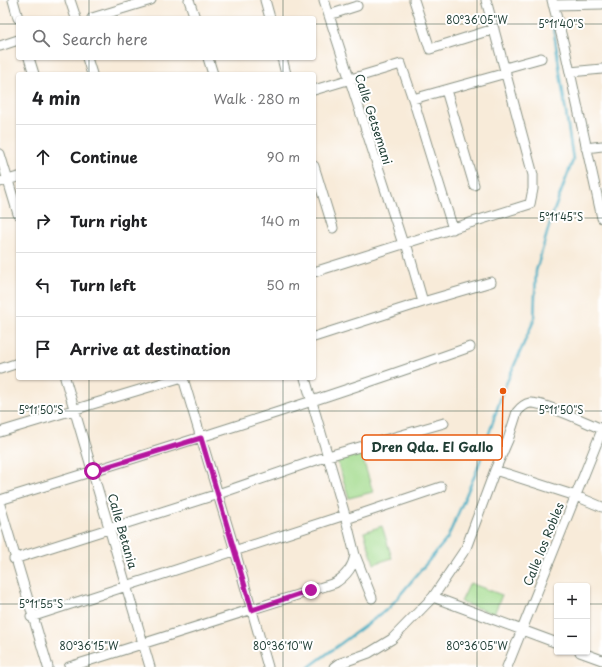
<!DOCTYPE html>
<meta charset="utf-8">
<style>
body{margin:0;font-family:"Playpen Sans",sans-serif;background:#f6f6f6;color:#202124}
.controls{position:absolute;right:12px;bottom:12px;display:grid;overflow:hidden;border-radius:4px;box-shadow:0 1px 3px #0004}
.controls button{width:36px;height:36px;display:grid;place-items:center;padding:0;border:0;border-bottom:1px solid #e0e0e0;background:#fff;color:#202124;font:20px sans-serif}
.stop{position:absolute;width:12px;height:12px;margin:-9px;border:3px solid #b5179e;border-radius:50%;background:#fff}
.stop.end{background:#b5179e;border-color:#fff;box-shadow:0 1px 4px #0008}
.list{margin:0;padding:0;list-style:none}
h2{display:flex;justify-content:space-between;align-items:center;height:52px;margin:0;padding:0 16px;font-size:17px}
h2 small{font-size:13px;font-weight:400;color:#757577}
.list li{display:grid;grid-template-columns:26px 1fr auto;gap:12px;align-items:center;box-sizing:border-box;height:64px;padding:0 16px;border-top:1px solid #e0e0e0}
.list b{display:block;font-size:15px;white-space:nowrap}
.list em{font-size:13px;font-style:normal;color:#757577}
.icon{flex:none;width:22px;height:22px;fill:none;stroke:currentColor;stroke-width:2;stroke-linecap:round;stroke-linejoin:round}
.map{position:relative;flex:none;width:602px;height:667px;overflow:hidden}
.search{position:absolute;background:#fff;box-shadow:0 1px 3px #0004;left:16px;top:16px;width:300px;height:44px;display:flex;align-items:center;gap:10px;box-sizing:border-box;padding:0 14px;border-radius:4px;color:#757577;font-size:15px}
.panel{position:absolute;background:#fff;box-shadow:0 1px 3px #0004;left:16px;top:72px;width:300px;height:308px;border-radius:4px}
.map>svg:first-child{display:block}
.green{fill:#a3db8d;stroke:#618c60}
.lines{fill:none;stroke-linecap:round;stroke-linejoin:round}
.stream{stroke:#41abc1;stroke-width:2.5}
.minor-casing{stroke:#8c9486;stroke-width:11}
.minor{stroke:#fff;stroke-width:9}
.route{stroke:#b5179e;stroke-width:5}
.ticks{fill:none;stroke:#1f3d34;stroke-width:1;stroke-opacity:0.45}
.labels{text-anchor:middle;dominant-baseline:central;stroke-width:4;stroke-linejoin:round;paint-order:stroke}
.street-label{font-size:12px;fill:#1f3d34;stroke:#fff}
.ticks-label{font-size:10px;text-anchor:middle;fill:#1f3d34;stroke:#fff;stroke-width:4;stroke-linejoin:round;paint-order:stroke}
.leader{fill:none;stroke:#e8590c;stroke-width:1.5}
.callout-dot{fill:#e8590c;stroke:#fff;stroke-width:1.5}
.callout{fill:#fff;stroke:#e8590c;stroke-width:1.5}
.callout-label{font-size:13px;text-anchor:middle;font-weight:bold;fill:#1f3d34}
</style>
<div class="map">
<svg width="602" height="667" viewBox="0 0 602 667">
<rect width="100%" height="100%" fill="#fff"/>
<filter id="ink" filterUnits="userSpaceOnUse"><feTurbulence type="fractalNoise" baseFrequency=".025" numOctaves="2"/><feDisplacementMap in="SourceGraphic" scale="8" xChannelSelector="R" yChannelSelector="G"/><feConvolveMatrix kernelMatrix="1 2 1 2 8 2 1 2 1" color-interpolation-filters="sRGB"/></filter>
<filter id="wash" filterUnits="userSpaceOnUse"><feTurbulence type="fractalNoise" baseFrequency=".012" numOctaves="4" result="noise"/><feDisplacementMap in="SourceGraphic" scale="16" xChannelSelector="R" yChannelSelector="G"/><feGaussianBlur stdDeviation="0.9" result="paint"/><feColorMatrix in="noise" values="0 0 0 0 0 0 0 0 0 0 0 0 0 0 0 0 0 1.4 0 .05"/><feComposite in="paint" operator="in"/></filter>
<g filter="url(#wash)">
<rect width="100%" height="100%" fill="#f8ebd9"/>
<path class="green" d="M 361,453 L 373,492 L 349,498 L 337,460 Z
M 382,526 L 392,558 L 374,564 L 364,532 Z
M 470,583 L 502,595 L 494,614 L 461,602 Z"/>
<g class="lines">
<path class="stream" d="M 309,667 L 389,608 L 447,539 L 477,470 L 503,391 L 534,320 L 536,271 L 552,216 L 573,160 L 551,12"/>
</g>
</g>
<g filter="url(#ink)">
<g class="lines">
<g class="minor-casing">
<path id="minor" d="M 13,0 L 18,18
M 70,0 L 76,18
M 189,0 L 195,18
M 265,0 L 270,18
M 324,0 L 403,244
M 414,0 L 430,49 L 494,29
M 552,0 L 564,45 L 602,218
M 553,5 L 602,4
M 329,15 L 357,6
M 92,18 L 151,0
M 0,46 L 18,40
M 29,58 L 34,74
M 87,58 L 92,74
M 208,58 L 213,74
M 282,58 L 286,74
M 505,68 L 541,58
M 570,72 L 602,69
M 314,90 L 401,64 L 413,99 L 453,229
M 446,90 L 474,185
M 413,99 L 506,73
M 586,148 L 602,146
M 0,154 L 18,214
M 314,166 L 333,228
M 0,182 L 18,177
M 406,243 L 423,302
M 314,272 L 530,204 L 533,189 L 533,175 L 486,0
M 314,337 L 423,302 L 491,282
M 0,369 L 18,363
M 65,378 L 150,667
M 183,378 L 235,551 L 268,667
M 305,378 L 345,515 L 355,555 L 372,598
M 0,432 L 179,378
M 495,470 L 576,496 L 602,507
M 0,500 C 158,451 315,402 470,347
M 0,505 L 48,667
M 346,519 L 441,487
M 14,559 L 218,494 L 328,456 L 444,423
M 433,597 L 557,643
M 31,617 L 345,515
M 580,652 L 602,660
M 69,667 L 335,583 C 346,576 353,568 355,555
M 334,667 L 338,664 L 369,653 L 392,639 L 433,597 L 466,548 L 495,470 L 508,440 L 517,412 C 521,407 525,404 530,403 C 544,402 587,423 602,429
M 507,667 L 602,430"/>
</g>
<use href="#minor" class="minor"/>
</g>
</g>
<g class="lines" filter="url(#ink)">
<path class="route" d="M 93,471 L 201,438 L 252,610 L 311,590"/>
</g>
<path class="ticks" d="M 89,0 L 89,18M 283,0 L 283,18M 477,0 L 477,667M 0,24 L 18,24M 314,24 L 602,24M 89,58 L 89,74M 283,58 L 283,74M 0,218 L 18,218M 314,218 L 602,218M 89,378 L 89,667M 283,378 L 283,667M 0,411 L 602,411M 0,604 L 557,604M 587,604 L 602,604"/>
<g class="labels">
<g class="street-label">
<text transform="translate(374 119) rotate(72)">Calle Getsemani</text>
<text transform="translate(123 531) rotate(74)">Calle Betania</text>
<text transform="translate(543 544) rotate(-68)">Calle los Robles</text>
</g>
</g>
<g class="ticks-label">
<text x="477" y="24">80°36'05"W</text>
<text x="561" y="28">5°11'40"S</text>
<text x="561" y="221">5°11'45"S</text>
<text x="41" y="414">5°11'50"S</text>
<text x="561" y="414">5°11'50"S</text>
<text x="41" y="608">5°11'55"S</text>
<text x="89" y="650">80°36'15"W</text>
<text x="283" y="650">80°36'10"W</text>
<text x="477" y="650">80°36'05"W</text>
</g>
<path class="leader" d="M503 391L502 447"/>
<circle class="callout-dot" cx="503" cy="391" r="4"/>
<rect class="callout" x="362" y="435" width="140" height="25" rx="4"/>
<g class="callout-label">
<text x="432" y="452">Dren Qda. El Gallo</text>
</g>
</svg>
<div class="controls">
<button>+</button>
<button>−</button>
</div>
<div class="stop" style="left:93px;top:471px"></div>
<div class="stop end" style="left:311px;top:590px"></div>
<div class="search"><svg class="icon" aria-label="search" viewBox="0 0 24 24"><circle cx="10" cy="10" r="6"/><path d="M15 15l6 6"/></svg>Search here</div>
<section class="panel">
<h2>4 min<small>Walk · 280 m</small></h2>
<ul class="list">
<li><svg class="icon" aria-label="ahead" viewBox="0 0 24 24"><path d="M12 20V5M6 11l6-6 6 6"/></svg><div><b>Continue</b></div><em>90 m</em></li>
<li><svg class="icon" aria-label="right" viewBox="0 0 24 24"><path d="M7 20v-9h11M14 6l5 5-5 5"/></svg><div><b>Turn right</b></div><em>140 m</em></li>
<li><svg class="icon" aria-label="left" viewBox="0 0 24 24"><path d="M17 20v-9H6M10 6l-5 5 5 5"/></svg><div><b>Turn left</b></div><em>50 m</em></li>
<li><svg class="icon" aria-label="arrive" viewBox="0 0 24 24"><path d="M6 21V4h12l-3 4 3 4H6"/></svg><div><b>Arrive at destination</b></div></li>
</ul>
</section>
</div>
